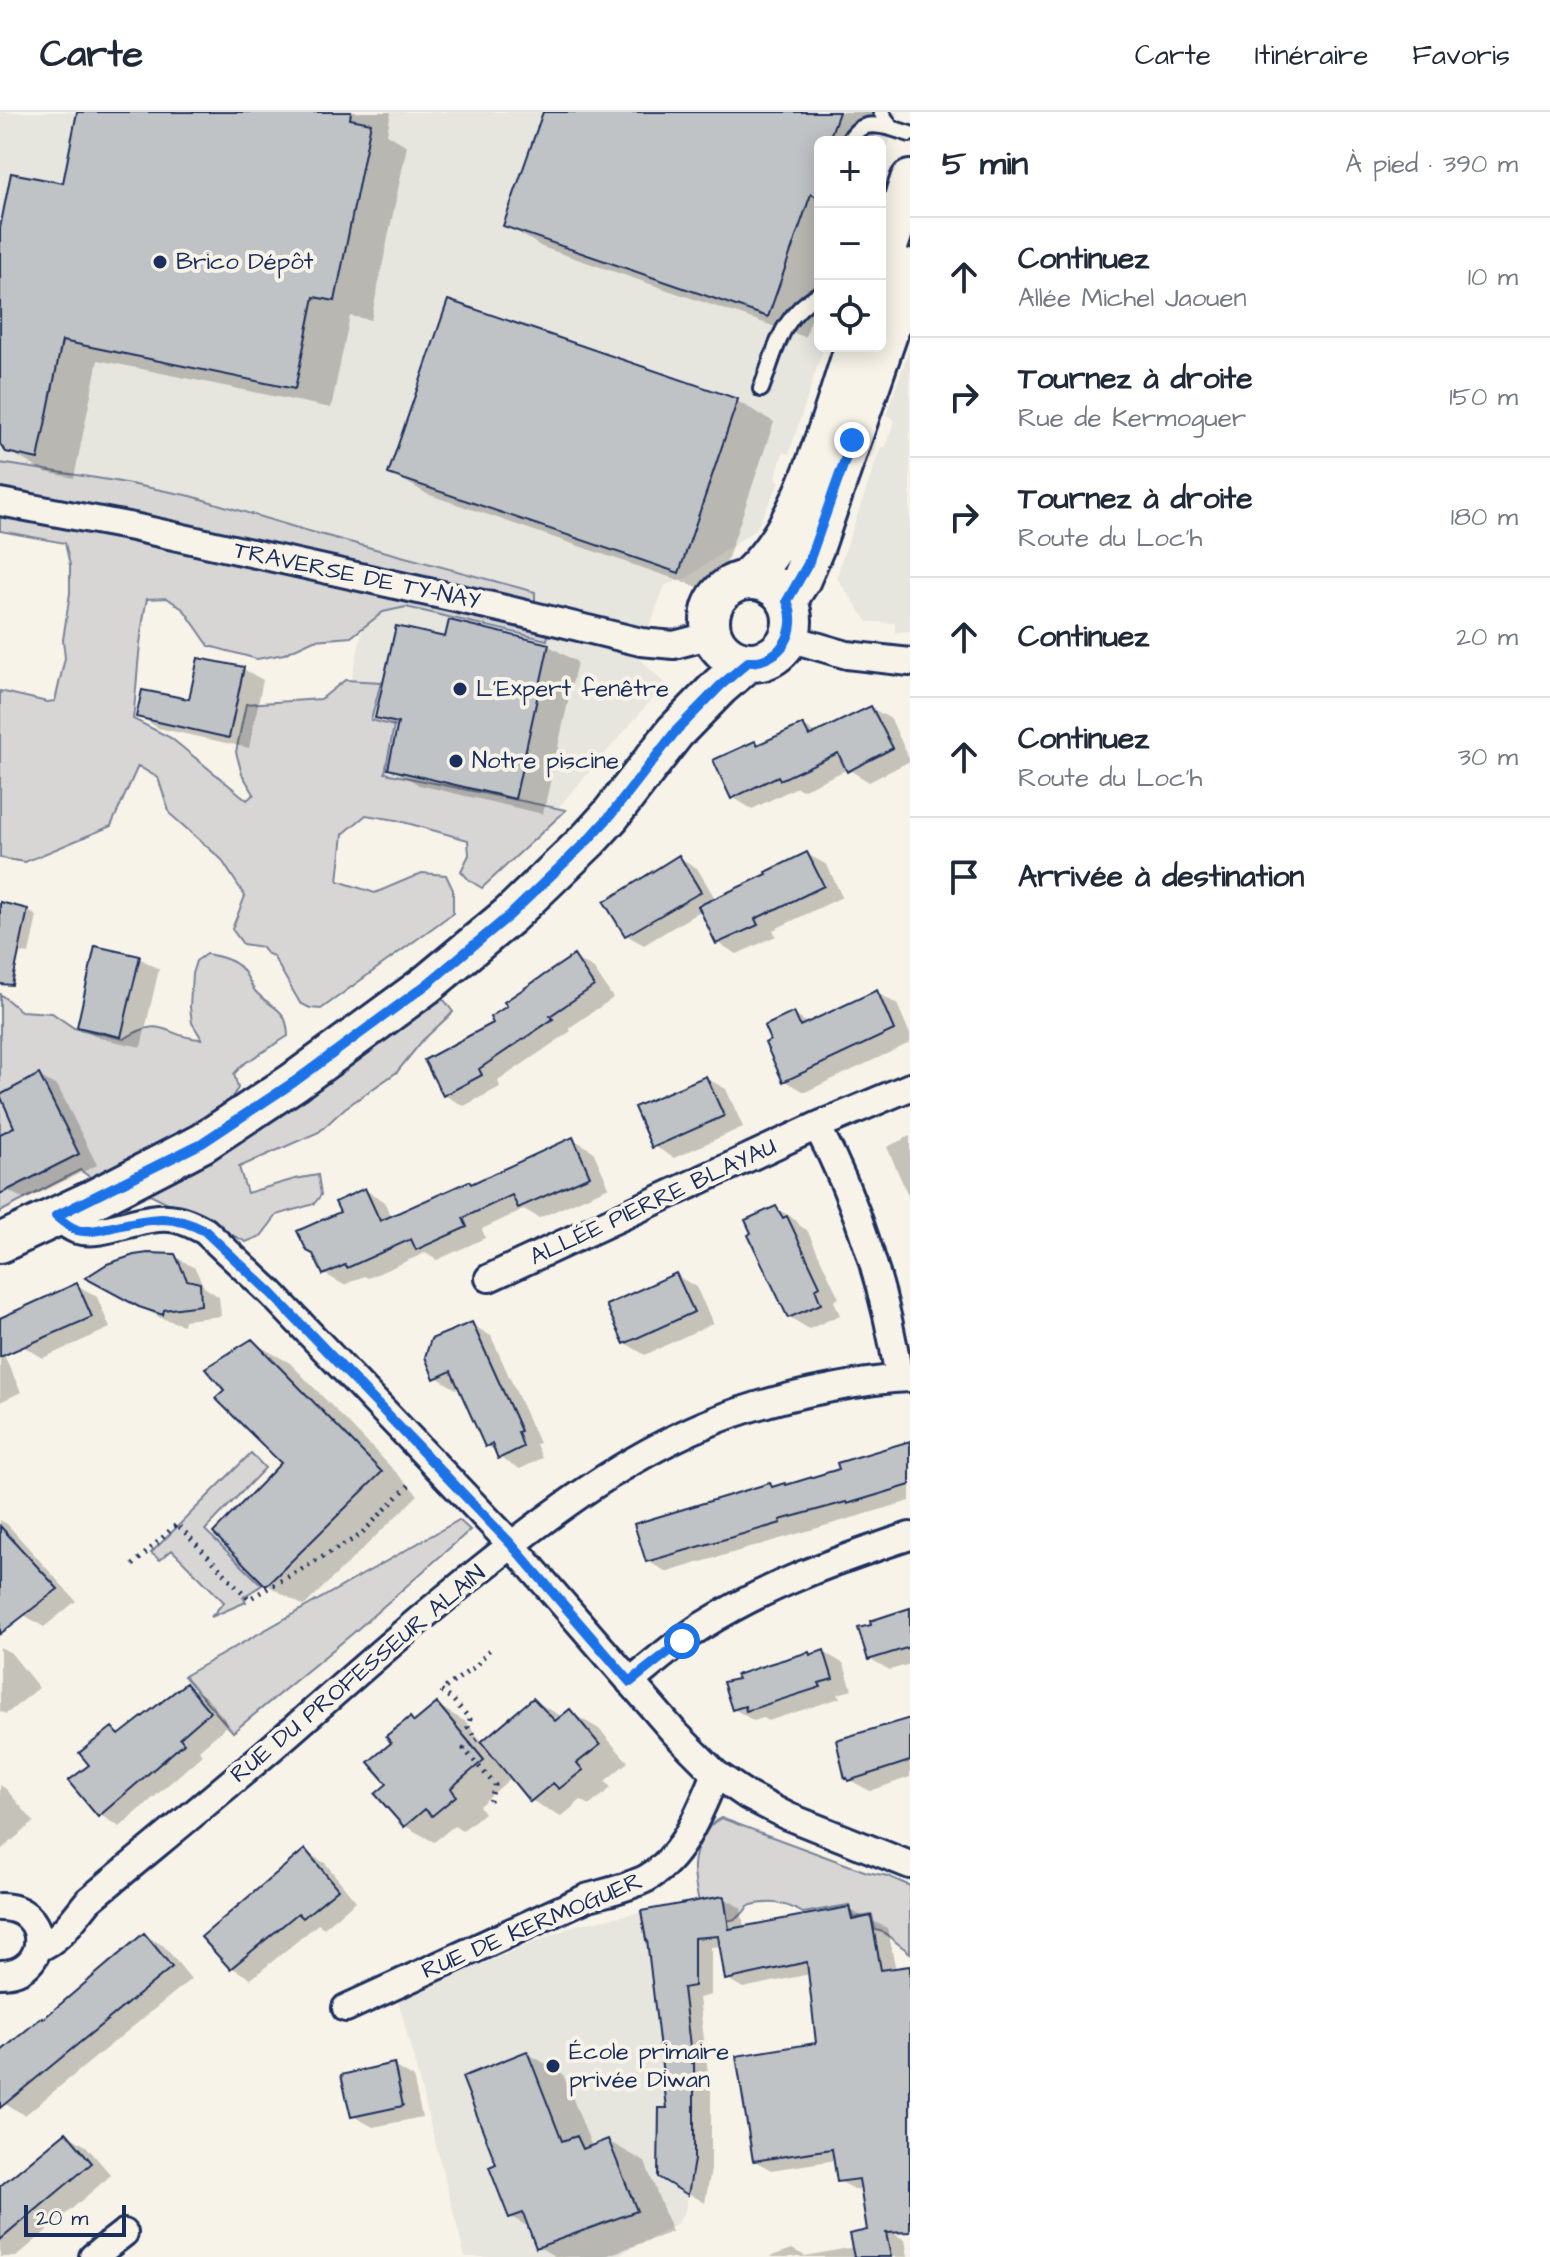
<!DOCTYPE html>
<html lang="fr">
<meta charset="utf-8">
<style>
body{margin:0;font-family:"Architects Daughter",sans-serif;background:#f2f2f3;color:#1f2937}
.controls{position:absolute;right:24px;top:24px;display:grid;overflow:hidden;border-radius:12px;box-shadow:0 4px 20px #0003}
.controls button{width:72px;height:72px;display:grid;place-items:center;padding:0;border:0;border-bottom:2px solid #e0e1e3;background:#fff;color:#1f2937;font:40px sans-serif}
.scale{position:absolute;left:24px;bottom:20px;width:102px;box-sizing:border-box;padding-left:8px;border:4px solid #1b2f5e;border-top:0;font-size:22px;line-height:28px;white-space:nowrap;color:#1b2f5e;-webkit-text-stroke:6px #f7f3e8;paint-order:stroke}
.stop{position:absolute;width:24px;height:24px;margin:-18px;border:6px solid #1a73e8;border-radius:50%;background:#fff}
.stop.end{background:#1a73e8;border-color:#fff;box-shadow:0 2px 8px #0008}
.list{margin:0;padding:0;list-style:none}
h2{display:flex;justify-content:space-between;align-items:center;height:104px;margin:0;padding:0 32px;font-size:34px}
h2 small{font-size:26px;font-weight:400;color:#747a83}
.list li{display:grid;grid-template-columns:52px 1fr auto;gap:24px;align-items:center;box-sizing:border-box;height:120px;padding:0 32px;border-top:2px solid #e0e1e3}
.list b{display:block;font-size:30px;white-space:nowrap}
.list p{margin:0;font-size:26px;white-space:nowrap;color:#747a83}
.list em{font-size:26px;font-style:normal;color:#747a83}
.icon{flex:none;width:44px;height:44px;fill:none;stroke:currentColor;stroke-width:2;stroke-linecap:round;stroke-linejoin:round}
.map{position:relative;flex:none;width:910px;height:2145px;overflow:hidden}
header{display:flex;align-items:center;gap:48px;box-sizing:border-box;height:112px;padding:0 40px;background:#fff;border-bottom:2px solid #e0e1e3}
header strong{font-size:38px}
nav{display:flex;gap:44px;margin-inline-start:auto;font-size:28px}
main{display:flex}
aside{flex:1;background:#fff}
.map>svg:first-child{display:block}
.built{fill:#e6e5de}
.green{fill:#d7d6d4;stroke:#798299;stroke-width:2}
.shadow{fill:#0003}
.building{fill:#c0c3c5;stroke:#1b2f5e;stroke-width:2}
.lines{fill:none;stroke-linecap:round;stroke-linejoin:round}
.service-casing{stroke:#1b2f5e;stroke-width:20}
.minor-casing{stroke:#1b2f5e;stroke-width:32}
.secondary-casing{stroke:#1b2f5e;stroke-width:44}
.path{stroke:#1b2f5e;stroke-width:5;stroke-dasharray:2 6;stroke-linecap:butt}
.service{stroke:#f7f3e8;stroke-width:14}
.minor{stroke:#f7f3e8;stroke-width:26}
.secondary{stroke:#f7f3e8;stroke-width:38}
.route{stroke:#1a73e8;stroke-width:10}
.poi-dot{fill:#1b2f5e;stroke:#f7f3e8;stroke-width:3}
.labels{text-anchor:middle;dominant-baseline:central;stroke-width:8;stroke-linejoin:round;paint-order:stroke}
.poi-label{font-size:24px;fill:#1b2f5e;stroke:#f7f3e8;text-anchor:start}
.street-label{font-size:24px;fill:#1b2f5e;stroke:#f7f3e8}
</style>
<header>
<strong>Carte</strong>
<nav><a>Carte</a><a>Itinéraire</a><a>Favoris</a></nav>
</header>
<main>
<div class="map">
<svg width="910" height="2145" viewBox="0 0 910 2145">
<rect width="100%" height="100%" fill="#f7f3e8"/>
<filter id="ink" filterUnits="userSpaceOnUse"><feTurbulence type="fractalNoise" baseFrequency=".0125" numOctaves="2"/><feDisplacementMap in="SourceGraphic" scale="16" xChannelSelector="R" yChannelSelector="G"/><feConvolveMatrix kernelMatrix="1 2 1 2 8 2 1 2 1" color-interpolation-filters="sRGB"/></filter>
<g filter="url(#ink)">
<path class="built" d="M 0,0 L 899,0 L 880,60 L 880,30 L 820,30 L 820,234 L 824,234 L 789,342 L 783,340 L 775,367 L 780,369 L 756,417 L 687,466 L 665,473 L 647,521 L 0,378 Z
M 910,235 L 910,519 L 895,520 L 895,511 L 868,510 L 837,466 L 841,450 L 881,335 L 885,335 L 895,308 L 886,303 Z
M 371,480 L 638,545 L 665,572 L 532,726 L 327,678 Z
M 672,1794 L 694,1978 L 694,2048 L 685,2099 L 677,2112 L 615,2145 L 465,2145 L 398,1887 L 576,1813 Z"/>
<path class="green" d="M 0,351 L 115,369 L 191,384 L 301,417 L 535,480 L 535,490 L 531,501 L 549,520 L 547,528 L 406,495 L 383,500 L 351,525 L 314,528 L 284,542 L 257,547 L 209,534 L 184,498 L 167,486 L 147,487 C 138,526 138,567 133,607 L 171,626 L 247,688 L 254,682 L 242,662 L 236,640 L 246,592 L 321,587 L 345,568 L 381,570 L 371,608 L 394,614 L 385,661 L 566,698 L 482,776 L 469,768 L 461,759 L 469,743 L 468,728 L 396,708 L 366,703 L 343,722 L 338,769 L 375,781 L 422,761 L 446,763 L 453,778 L 453,801 L 321,897 L 310,896 L 300,891 L 273,844 L 266,841 L 261,835 L 243,832 L 232,817 L 245,784 L 221,747 L 170,702 L 158,666 L 138,654 L 111,714 L 25,750 L 0,746 L 0,579 L 47,590 L 55,589 L 65,546 L 63,528 L 70,481 L 70,453 L 65,431 L 0,419 Z
M 206,842 C 218,844 233,847 241,856 C 247,862 250,872 255,879 C 272,898 287,894 288,924 L 242,953 L 234,962 L 238,976 L 226,994 L 436,885 L 445,889 L 453,900 L 422,929 L 397,960 L 345,996 L 319,1020 L 239,1055 L 247,1081 L 295,1067 L 318,1063 L 321,1083 L 314,1092 L 277,1103 L 261,1124 L 246,1130 L 146,1080 L 94,1068 L 80,1058 L 0,1100 L 0,882 L 21,899 L 52,901 L 74,916 L 124,927 C 165,901 164,926 202,927 L 192,911 L 190,895 L 192,862 L 196,849 Z
M 251,1341 L 265,1356 L 205,1418 L 262,1473 L 243,1485 L 246,1490 L 211,1505 L 224,1490 L 172,1438 L 160,1448 L 151,1441 Z
M 459,1408 L 470,1418 L 352,1522 L 233,1620 L 184,1564 Z
M 721,1706 L 867,1760 L 888,1764 L 910,1774 L 910,1841 L 883,1820 L 875,1818 L 872,1803 L 853,1806 L 849,1793 L 803,1801 C 784,1790 770,1788 748,1794 C 735,1816 717,1810 700,1796 C 695,1769 688,1750 703,1725 C 708,1716 712,1710 721,1706 Z"/>
<path class="shadow" d="M 80,0 L 391,0 L 387,22 L 407,34 L 371,208 L 350,204 L 331,296 L 98,248 L 74,366 L 45,360 L 8,339 L 0,329 L 0,126 L 64,73 Z
M 545,0 L 883,0 L 873,30 L 820,30 L 820,182 L 805,225 L 542,135 L 506,113 Z
M 449,191 L 737,289 L 774,310 L 716,481 L 427,382 L 391,361 Z
M 451,511 L 549,534 L 577,550 L 543,702 L 419,673 L 390,656 L 399,618 L 377,605 L 447,527 Z
M 243,557 L 263,568 L 249,636 L 158,616 L 139,604 L 190,590 Z
M 871,596 L 891,607 L 910,649 L 869,670 L 848,657 L 802,678 L 797,675 L 752,697 L 732,685 L 754,631 L 760,634 L 803,614 L 818,622 Z
M 807,742 L 827,753 L 842,785 L 773,818 L 776,824 L 737,842 L 718,831 L 702,798 L 644,833 L 626,823 L 680,746 L 697,756 L 716,788 Z
M 0,792 L 28,799 L 37,804 L 29,842 L 0,836 Z
M 139,846 L 159,857 L 141,935 L 99,926 L 79,914 Z
M 574,846 L 594,857 L 613,886 L 569,916 L 571,919 L 498,969 L 500,975 L 464,994 L 444,983 L 496,912 Z
M 877,881 L 897,892 L 910,922 L 910,931 L 805,980 L 785,969 L 794,903 L 809,912 Z
M 39,964 L 58,975 L 97,1053 L 25,1088 L 7,1078 L 0,1063 L 0,1024 L 17,1016 Z
M 706,966 L 726,977 L 743,1015 L 674,1046 L 654,1034 Z
M 910,1024 L 910,1088 L 887,1035 Z
M 573,1027 L 593,1039 L 609,1075 L 539,1106 L 524,1097 L 482,1117 L 485,1126 L 437,1148 L 425,1141 L 368,1166 L 364,1164 L 344,1173 L 325,1162 L 343,1101 L 365,1078 L 384,1089 L 392,1106 L 473,1073 Z
M 776,1096 L 796,1108 L 800,1114 L 807,1118 L 839,1186 L 834,1189 L 840,1203 L 809,1217 L 789,1205 Z
M 174,1144 L 195,1156 L 204,1175 L 219,1185 L 221,1204 L 184,1208 L 183,1213 L 161,1206 L 107,1177 Z
M 676,1163 L 696,1175 L 713,1211 L 645,1243 L 625,1231 Z
M 77,1173 L 97,1185 L 110,1216 L 43,1246 L 23,1234 Z
M 471,1212 L 491,1224 L 539,1331 L 536,1332 L 542,1346 L 520,1357 L 500,1346 L 498,1340 L 487,1334 L 460,1275 L 456,1277 L 436,1265 Z
M 252,1230 L 290,1251 L 418,1383 L 304,1494 L 267,1473 L 284,1351 L 227,1278 Z
M 0,1241 L 4,1243 L 21,1280 L 0,1290 Z
M 910,1332 L 910,1389 L 667,1460 L 647,1449 L 769,1373 L 775,1376 L 841,1358 Z
M 0,1408 L 7,1412 L 76,1489 L 44,1515 L 24,1503 L 0,1475 Z
M 910,1498 L 910,1552 L 890,1558 L 870,1547 Z
M 0,1535 L 11,1541 L 39,1576 L 6,1602 L 0,1599 Z
M 824,1540 L 844,1552 L 852,1578 L 838,1582 L 840,1586 L 768,1609 L 763,1606 L 754,1609 L 734,1597 L 740,1568 Z
M 186,1573 L 206,1585 L 229,1612 L 199,1638 L 202,1643 L 120,1715 L 100,1703 L 91,1653 L 113,1618 L 122,1623 Z
M 533,1588 L 563,1605 L 570,1600 L 599,1617 L 628,1650 L 605,1669 L 611,1676 L 590,1693 L 581,1688 L 561,1705 L 531,1688 L 512,1665 L 479,1694 L 484,1701 L 462,1719 L 454,1714 L 434,1730 L 405,1714 L 390,1673 L 393,1631 L 410,1607 L 416,1611 L 437,1593 L 466,1610 L 483,1631 Z
M 910,1608 L 910,1665 L 870,1679 L 846,1666 Z
M 0,1673 L 6,1677 L 34,1710 L 2,1737 L 0,1736 Z
M 305,1740 L 325,1751 L 356,1789 L 324,1816 L 318,1812 L 251,1867 L 231,1855 Z
M 724,1786 L 741,1796 L 744,1816 L 848,1797 L 887,1816 L 896,1858 L 910,1856 L 910,2072 L 856,2078 L 839,2069 L 836,2048 L 771,2058 L 754,2048 L 818,1932 L 810,1862 L 743,1876 L 726,1866 L 721,1834 L 711,1835 L 711,1883 L 699,1886 L 708,1961 L 711,1962 L 711,2058 L 705,2091 L 660,2064 L 669,1998 L 649,1828 Z
M 144,1823 L 164,1834 L 191,1867 L 25,2003 L 5,1992 L 0,1986 L 0,1943 Z
M 527,1941 L 563,1962 L 592,2035 L 608,2029 L 645,2050 L 672,2120 L 603,2145 L 556,2145 L 537,2134 L 529,2115 L 511,2105 L 499,2053 Z
M 393,1954 L 413,1965 L 422,2005 L 373,2015 L 353,2004 Z
M 66,2022 L 86,2034 L 111,2063 L 16,2145 L 0,2145 L 0,2082 Z
M 885,2117 L 905,2128 L 908,2145 L 769,2145 L 792,2137 L 805,2144 L 854,2135 Z"/>
<path class="building" d="M 77,0 L 351,0 L 350,7 L 371,11 L 335,189 L 314,185 L 295,277 L 62,229 L 38,347 L 6,340 L 0,332 L 0,116 L 11,61 L 63,71 Z
M 543,0 L 839,0 L 828,30 L 820,30 L 820,86 L 811,82 L 768,205 L 503,114 Z
M 448,188 L 738,287 L 679,461 L 388,362 Z
M 449,508 L 549,532 L 515,687 L 388,657 L 398,611 L 375,606 L 396,514 L 445,525 Z
M 198,546 L 244,555 L 229,626 L 136,605 L 142,578 L 189,587 Z
M 871,594 L 893,636 L 847,660 L 838,641 L 780,668 L 778,664 L 731,687 L 713,648 L 755,629 L 757,633 L 803,612 L 809,624 Z
M 807,740 L 824,774 L 755,807 L 758,813 L 716,832 L 698,794 L 767,762 L 766,760 Z
M 679,743 L 701,780 L 625,824 L 604,790 Z
M 0,790 L 28,797 L 12,873 L 0,872 Z
M 95,834 L 140,844 L 121,925 L 77,915 Z
M 574,843 L 594,874 L 550,904 L 553,907 L 479,957 L 482,963 L 443,984 L 424,948 L 493,911 L 490,905 L 507,894 L 504,890 Z
M 877,878 L 894,918 L 783,970 L 765,931 L 770,928 L 764,914 L 794,900 L 800,914 Z
M 39,962 L 79,1042 L 0,1082 L 0,1022 L 14,1015 L 0,983 Z
M 706,964 L 724,1004 L 652,1036 L 634,995 Z
M 573,1025 L 590,1064 L 518,1096 L 512,1083 L 463,1106 L 467,1115 L 416,1138 L 411,1127 L 347,1156 L 345,1153 L 323,1163 L 313,1142 L 307,1139 L 297,1119 L 340,1100 L 335,1090 L 365,1076 L 380,1109 L 469,1069 L 471,1072 Z
M 776,1094 L 783,1106 L 787,1104 L 820,1174 L 815,1177 L 821,1192 L 788,1206 L 748,1123 L 751,1121 L 745,1108 Z
M 148,1141 L 175,1142 L 187,1168 L 200,1171 L 201,1193 L 164,1198 L 163,1203 L 139,1195 L 85,1166 L 107,1152 L 134,1143 Z
M 676,1161 L 694,1200 L 624,1232 L 606,1193 Z
M 77,1171 L 92,1205 L 0,1245 L 0,1206 Z
M 472,1210 L 521,1319 L 518,1320 L 523,1335 L 498,1347 L 492,1332 L 485,1335 L 451,1259 L 434,1267 L 425,1245 L 431,1227 Z
M 252,1227 L 382,1360 L 266,1474 L 213,1421 L 281,1351 L 215,1286 L 224,1278 L 205,1256 Z
M 910,1329 L 910,1373 L 847,1392 L 846,1390 L 780,1408 L 781,1411 L 646,1450 L 634,1412 L 770,1371 L 772,1375 L 785,1371 L 786,1373 L 839,1357 L 837,1351 Z
M 0,1414 L 58,1477 L 0,1522 Z
M 910,1496 L 910,1535 L 868,1548 L 858,1516 L 871,1513 L 870,1509 Z
M 824,1538 L 833,1567 L 819,1571 L 821,1575 L 746,1599 L 745,1594 L 732,1598 L 723,1570 L 738,1567 L 736,1563 L 769,1552 L 809,1540 L 810,1543 Z
M 186,1571 L 210,1600 L 180,1626 L 184,1631 L 98,1705 L 68,1669 L 89,1653 L 79,1641 L 112,1615 L 119,1623 Z
M 533,1586 L 555,1609 L 570,1597 L 600,1633 L 577,1651 L 583,1658 L 559,1677 L 553,1671 L 530,1690 L 481,1630 Z
M 437,1591 L 484,1648 L 451,1676 L 456,1684 L 432,1704 L 425,1697 L 404,1715 L 375,1682 L 387,1672 L 368,1650 L 391,1631 L 386,1624 L 410,1605 L 414,1610 Z
M 910,1606 L 910,1649 L 848,1669 L 847,1666 L 845,1667 L 836,1628 Z
M 305,1737 L 338,1777 L 303,1806 L 298,1801 L 230,1857 L 201,1825 Z
M 724,1784 L 729,1817 L 849,1795 L 852,1808 L 871,1804 L 881,1858 L 910,1854 L 910,2120 L 886,2121 L 891,2145 L 854,2145 L 849,2122 L 867,2118 L 859,2067 L 837,2070 L 832,2037 L 753,2049 L 736,1944 L 816,1931 L 807,1850 L 725,1868 L 718,1824 L 694,1826 L 694,1874 L 683,1876 L 692,1951 L 694,1950 L 694,2048 L 688,2083 L 658,2065 L 659,1996 L 667,1996 L 647,1828 L 646,1828 L 641,1799 Z
M 144,1821 L 172,1855 L 0,1996 L 0,1940 L 42,1905 L 43,1907 Z
M 527,1939 L 562,2029 L 577,2024 L 583,2037 L 608,2027 L 637,2099 L 536,2136 L 523,2101 L 509,2106 L 489,2055 L 496,2052 L 462,1965 Z
M 394,1951 L 403,1994 L 351,2005 L 341,1963 Z
M 66,2020 L 92,2051 L 0,2128 L 0,2074 Z"/>
<g class="lines">
<g class="service-casing">
<path id="service" d="M 881,0 L 891,16 L 910,22
M 848,30 C 859,11 871,11 891,16
M 761,277 C 777,236 779,206 820,181"/>
</g>
<g class="minor-casing">
<path id="minor" d="M 0,390 L 133,415 L 496,495 L 641,530 L 674,533 L 712,523
M 789,526 L 847,543 L 910,550
M 817,1014 L 910,975
M 56,1104 C 63,1110 69,1115 77,1118 C 104,1126 145,1100 176,1107 C 186,1109 196,1114 205,1119 L 271,1181 L 511,1432 L 674,1620 L 716,1662 L 748,1684 L 787,1704 L 910,1753
M 489,1166 L 817,1014 C 858,1091 886,1180 899,1266
M 630,1570 C 653,1551 677,1530 702,1514 C 767,1473 837,1448 910,1424
M 0,1795 C 51,1795 51,1862 0,1862
M 38,1836 C 60,1828 73,1807 88,1789 C 161,1728 235,1669 306,1606 C 365,1554 424,1502 486,1453 C 554,1399 624,1347 704,1313 C 746,1295 788,1284 832,1276 C 858,1271 884,1267 910,1266
M 346,1896 L 586,1786 C 606,1780 628,1776 647,1766 C 684,1745 700,1698 716,1662
M 93,2145 L 124,2121"/>
</g>
<g class="secondary-casing">
<path id="secondary" d="M 880,159 L 910,68
M710 509a41 41 0 1 1 82 0a41 41 0 1 1-82 0Z
M 745,468 C 805,417 830,307 855,234
M 787,489 L 801,467 L 815,434 L 910,157
M 0,1131 L 90,1089 L 202,1031 L 294,970 L 426,873 L 510,803 L 589,727 L 610,704 L 675,620 L 720,574 L 748,550"/>
</g>
<path class="path" d="M 133,1453 L 177,1412 L 249,1487 L 359,1424 L 412,1370
M 489,1538 L 477,1553 L 441,1579 L 453,1588 L 470,1607 L 468,1615 L 478,1627 L 464,1637 L 495,1673 L 490,1689"/>
<use href="#service" class="service"/>
<use href="#minor" class="minor"/>
<use href="#secondary" class="secondary"/>
</g>
</g>
<g class="lines" filter="url(#ink)">
<path class="route" d="M 682,1529 L 630,1570 L 511,1432 L 271,1181 L 205,1119 C 169,1099 145,1108 108,1116 C 98,1118 87,1121 77,1118 C 69,1115 63,1110 56,1104 L 202,1031 L 294,970 L 426,873 L 510,803 L 589,727 L 610,704 L 675,620 L 720,574 L 748,550 C 781,550 800,519 787,489 L 808,452 L 852,328"/>
</g>
<g class="poi-dot">
<circle cx="160" cy="150" r="8"/>
<circle cx="460" cy="577" r="8"/>
<circle cx="456" cy="649" r="8"/>
<circle cx="553" cy="1954" r="8"/>
</g>
<g class="labels">
<g class="poi-label">
<text x="176" y="150">Brico Dépôt</text>
<text x="476" y="577">L'Expert fenêtre</text>
<text x="472" y="649">Notre piscine</text>
<text x="569" y="1940">École primaire<tspan x="569" dy="28">privée Diwan</tspan></text>
</g>
<g class="street-label">
<text transform="translate(357 464) rotate(12)">TRAVERSE DE TY-NAY</text>
<text transform="translate(653 1090) rotate(-25)">ALLÉE PIERRE BLAYAU</text>
<text transform="translate(358 1562) rotate(-40)">RUE DU PROFESSEUR ALAIN</text>
<text transform="translate(532 1814) rotate(-23)">RUE DE KERMOGUER</text>
</g>
</g>
</svg>
<div class="controls">
<button>+</button>
<button>−</button>
<button><svg class="icon" aria-label="locate" viewBox="0 0 24 24"><circle cx="12" cy="12" r="6"/><path d="M12 2v4M12 18v4M2 12h4M18 12h4"/></svg></button>
</div>
<div class="scale">20 m</div>
<div class="stop" style="left:682px;top:1529px"></div>
<div class="stop end" style="left:852px;top:328px"></div>
</div>
<aside>
<h2>5 min<small>À pied · 390 m</small></h2>
<ul class="list">
<li><svg class="icon" aria-label="ahead" viewBox="0 0 24 24"><path d="M12 20V5M6 11l6-6 6 6"/></svg><div><b>Continuez</b><p>Allée Michel Jaouen</p></div><em>10 m</em></li>
<li><svg class="icon" aria-label="right" viewBox="0 0 24 24"><path d="M7 20v-9h11M14 6l5 5-5 5"/></svg><div><b>Tournez à droite</b><p>Rue de Kermoguer</p></div><em>150 m</em></li>
<li><svg class="icon" aria-label="right" viewBox="0 0 24 24"><path d="M7 20v-9h11M14 6l5 5-5 5"/></svg><div><b>Tournez à droite</b><p>Route du Loc'h</p></div><em>180 m</em></li>
<li><svg class="icon" aria-label="ahead" viewBox="0 0 24 24"><path d="M12 20V5M6 11l6-6 6 6"/></svg><div><b>Continuez</b></div><em>20 m</em></li>
<li><svg class="icon" aria-label="ahead" viewBox="0 0 24 24"><path d="M12 20V5M6 11l6-6 6 6"/></svg><div><b>Continuez</b><p>Route du Loc'h</p></div><em>30 m</em></li>
<li><svg class="icon" aria-label="arrive" viewBox="0 0 24 24"><path d="M6 21V4h12l-3 4 3 4H6"/></svg><div><b>Arrivée à destination</b></div></li>
</ul>
</aside>
</main>
